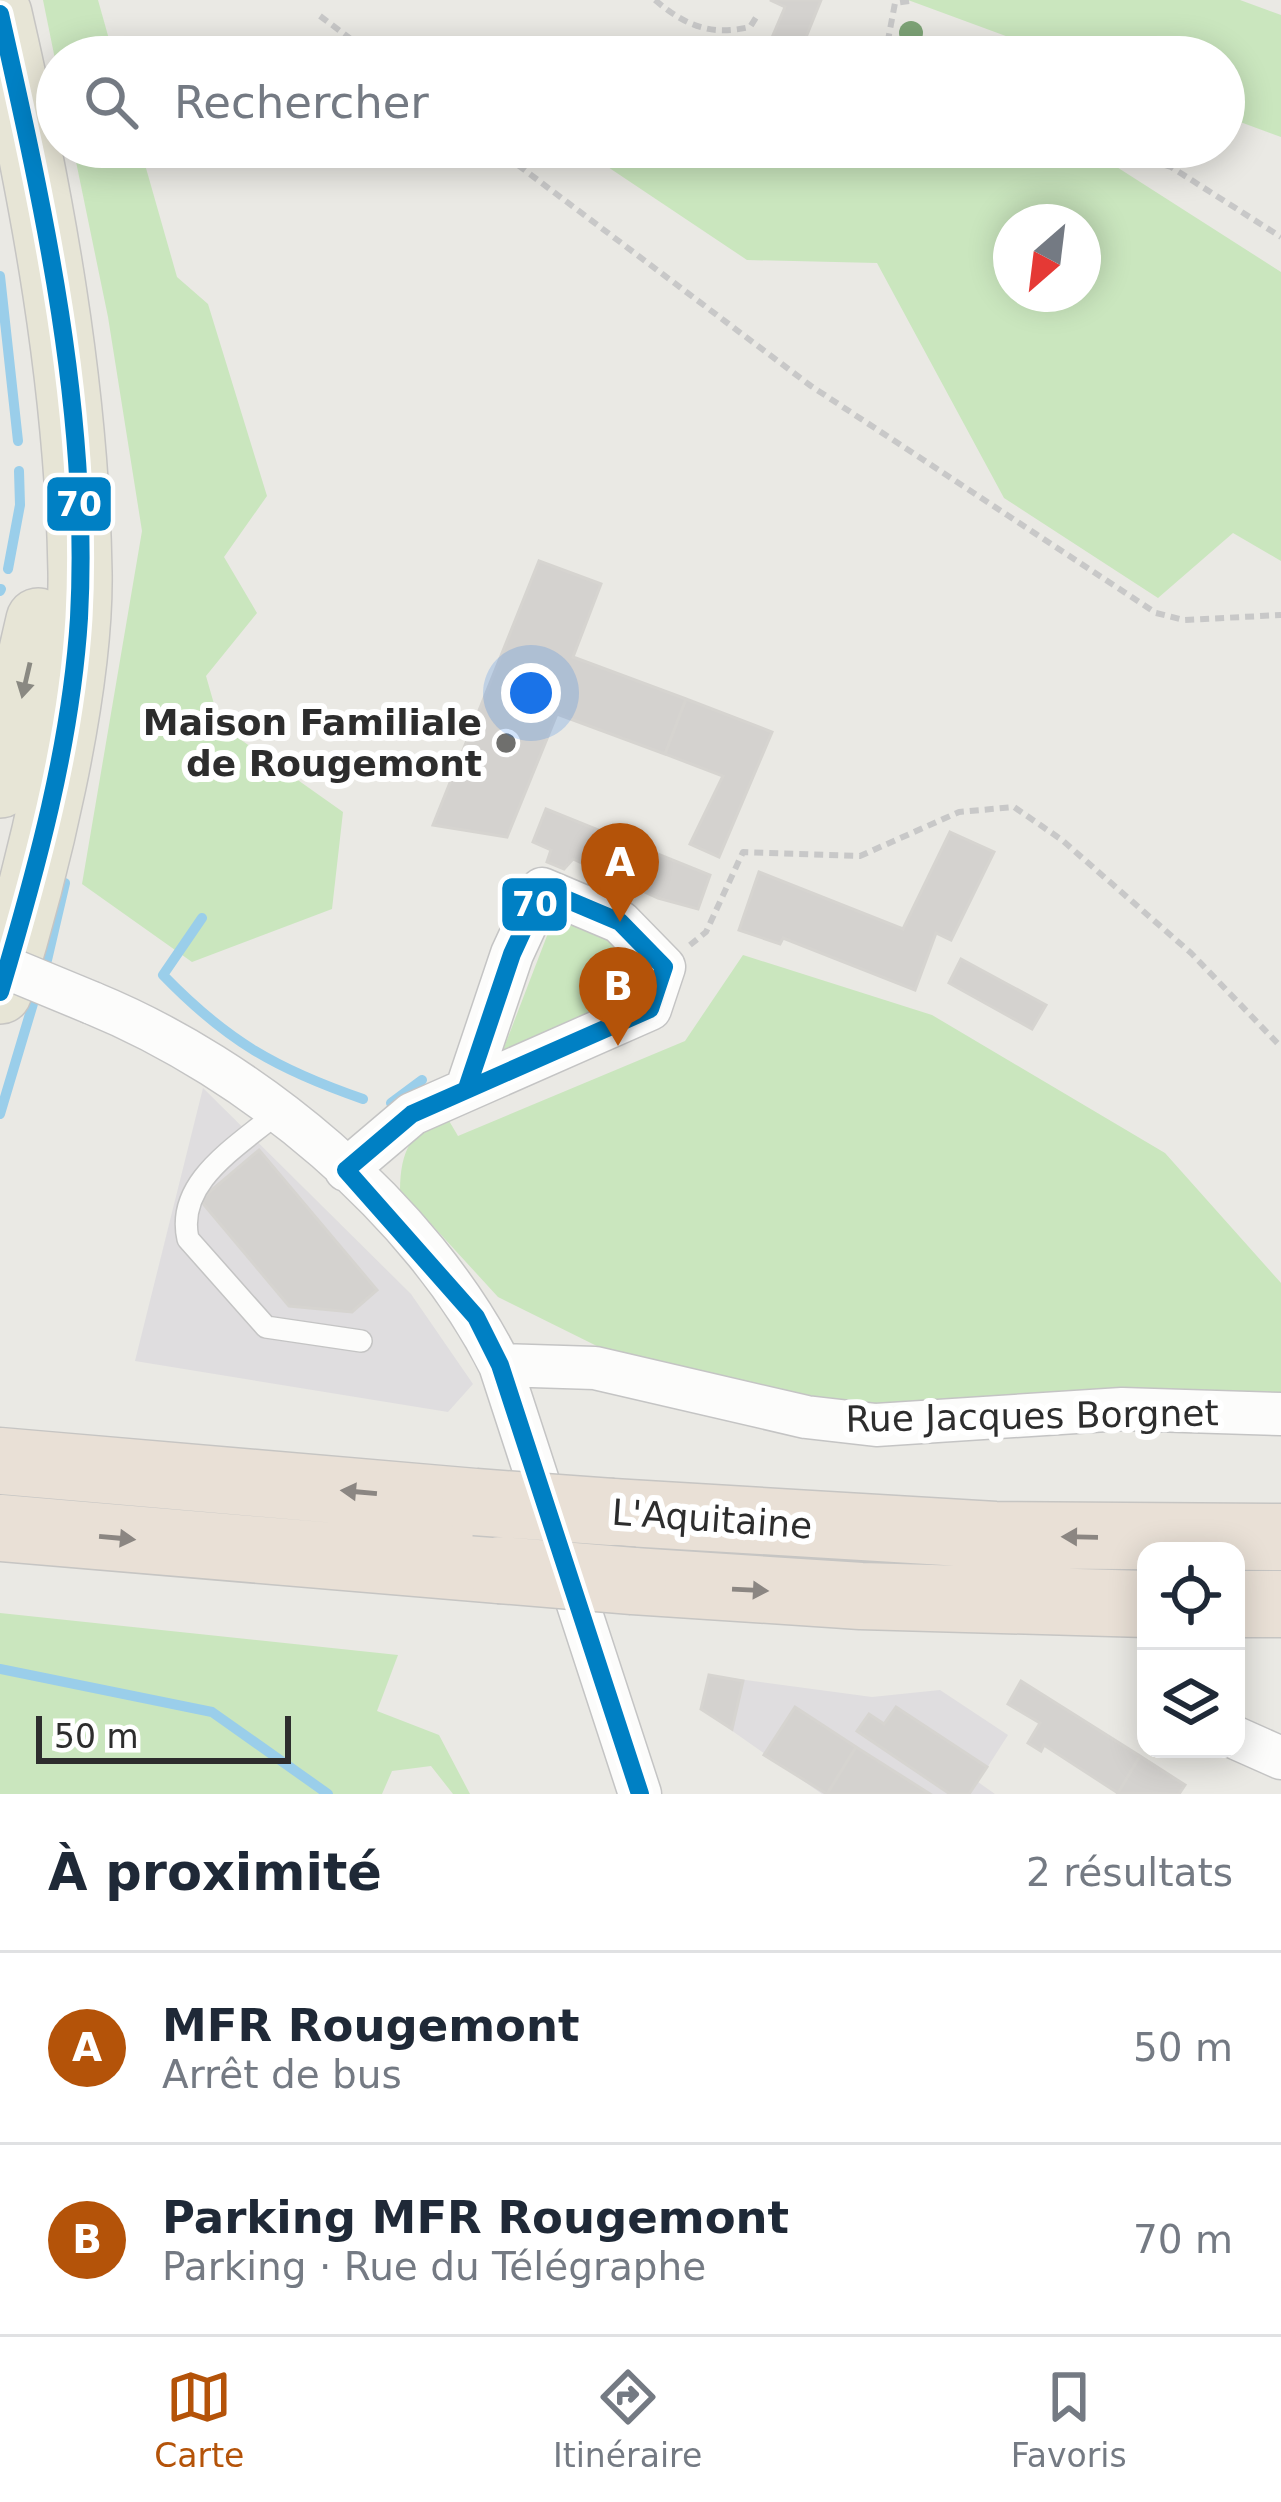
<!DOCTYPE html>
<html lang="fr">
<meta charset="utf-8">
<style>
body{margin:0;font-family:"DejaVu Sans",sans-serif;background:#f6f6f7;color:#1f2937}
.controls{position:absolute;right:36px;bottom:36px;display:grid;overflow:hidden;border-radius:24px;box-shadow:0 6px 30px #0003}
.controls button{width:108px;height:108px;display:grid;place-items:center;padding:0;border:0;border-bottom:3px solid #e0e1e3;background:#fff;color:#1f2937;font:60px sans-serif}
.compass{position:absolute;left:993px;top:204px;width:108px;height:108px;border-radius:50%;background:#fff;box-shadow:0 6px 30px #0003;rotate:208deg}
.scale{position:absolute;left:36px;bottom:30px;width:255px;box-sizing:border-box;padding-left:12px;border:6px solid #2d2d2d;border-top:0;font-size:33px;line-height:42px;white-space:nowrap;color:#2d2d2d;-webkit-text-stroke:9px #fff;paint-order:stroke}
.you{position:absolute;left:531px;top:693px;width:42px;height:42px;margin:-30px;border:9px solid #fff;border-radius:50%;background:#1a73e8;box-shadow:0 0 0 18px #1a73e833}
.badge{display:grid;place-items:center;width:78px;height:78px;border-radius:50%;background:#b45309;color:#fff;font-size:39px;font-weight:700}
.pin{position:absolute;translate:-50% -99px;filter:drop-shadow(0 3px 6px #0008)}
.pin::after{content:'';position:absolute;top:63px;width:42px;height:36px;background:inherit;clip-path:polygon(0 0,100% 0,50% 100%)}
.list{margin:0;padding:0;list-style:none}
h2{display:flex;justify-content:space-between;align-items:center;height:156px;margin:0;padding:0 48px;font-size:51px}
h2 small{font-size:39px;font-weight:400;color:#747a83}
.list li{display:grid;grid-template-columns:78px 1fr auto;gap:36px;align-items:center;box-sizing:border-box;height:192px;padding:0 48px;border-top:3px solid #e0e1e3}
.list b{display:block;font-size:45px;white-space:nowrap}
.list p{margin:0;font-size:39px;white-space:nowrap;color:#747a83}
.list em{font-size:39px;font-style:normal;color:#747a83}
.icon{flex:none;width:66px;height:66px;fill:none;stroke:currentColor;stroke-width:2;stroke-linecap:round;stroke-linejoin:round}
.map{position:relative;flex:none;width:1281px;height:1794px;overflow:hidden}
.search{position:absolute;background:#fff;box-shadow:0 6px 30px #0003;left:36px;right:36px;top:36px;height:132px;display:flex;align-items:center;gap:30px;box-sizing:border-box;padding:0 42px;border-radius:66px;color:#747a83;font-size:45px}
.sheet{height:540px;background:#fff}
nav{display:flex;justify-content:space-around;align-items:center;box-sizing:border-box;height:168px;border-top:3px solid #e0e1e3;background:#fff;font-size:33px;color:#747a83}
nav a{display:grid;justify-items:center;gap:6px}
nav .on{color:#b45309}
.map>svg:first-child{display:block}
.industrial{fill:#dfdddf}
.green{fill:#cae6be;fill-rule:evenodd}
.lines{fill:none;stroke-linecap:round;stroke-linejoin:round}
.stream{stroke:#9aceea;stroke-width:10}
.building{fill:#d4d2cf;stroke:#d6d4d0;stroke-width:3}
.lane-casing{stroke:#c4c4c4;stroke-width:24}
.street-casing{stroke:#c4c4c4;stroke-width:45}
.primary-casing{stroke:#c6c5c3;stroke-width:66}
.highway-casing{stroke:#c6c5c3;stroke-width:69}
.path{stroke:#c8c8c8;stroke-width:6;stroke-dasharray:9 6;stroke-linecap:butt}
.lane{stroke:#fcfcfb;stroke-width:21}
.street{stroke:#fcfcfb;stroke-width:42}
.primary{stroke:#e7e5d6;stroke-width:63}
.highway{stroke:#e9e0d6;stroke-width:66}
.street-bridge-casing{stroke:#c4c4c4;stroke-width:45;stroke-linecap:butt}
.highway-bridge-casing{stroke:#c6c5c3;stroke-width:69;stroke-linecap:butt}
.street-bridge{stroke:#fcfcfb;stroke-width:42}
.highway-bridge{stroke:#e9e0d6;stroke-width:66}
.bus-1-casing{stroke:#fff;stroke-width:27}
.bus-1{stroke:#0080c4;stroke-width:18}
.tree{fill:#7ea477}
.oneway{fill:#8a8982}
.oneway2{fill:#8b8682}
.poi-dot{fill:#6f6f6d;stroke:#fff;stroke-width:4.5}
.labels{text-anchor:middle;dominant-baseline:central;stroke-width:12;stroke-linejoin:round;paint-order:stroke}
.poi-label{font-size:36px;font-weight:bold;fill:#2d2d2d;stroke:#fff;text-anchor:end}
.street-label{font-size:36px;fill:#2d2d2d;stroke:#fff}
.line-badge{stroke:#fff;stroke-width:4.5}
.badge-label{font-size:33px;text-anchor:middle;font-weight:bold;fill:#fff}
</style>
<div class="map">
<svg width="1281" height="1794" viewBox="0 0 1281 1794">
<rect width="100%" height="100%" fill="#eae9e4"/>
<path class="industrial" d="M 203,1088 L 411,1294 L 473,1384 L 448,1412 L 135,1361 Z
M 709,1675 L 872,1697 L 940,1690 L 1008,1735 L 978,1782 L 995,1794 L 822,1794 L 701,1709 Z"/>
<path class="green" d="M 43,0 L 98,0 L 114,57 L 57,57 L 57,69 Z
M 908,0 L 1240,0 L 1281,15 L 1281,137 L 1224,116 L 1224,57 L 1063,57 Z
M 73,147 L 140,147 L 177,277 L 208,304 L 267,496 L 224,557 L 257,613 L 206,676 L 220,725 L 343,812 L 332,909 L 192,962 L 82,884 L 142,531 L 108,317 Z
M 578,147 L 876,147 L 1098,155 L 1281,272 L 1281,561 L 1233,533 L 1158,598 L 1004,498 L 877,263 L 747,260 ZM 1011,222 L 1083,222 L 1083,294 L 1011,294 Z
M 577,918 L 639,958 L 627,1003 L 500,1058 L 550,928 Z
M 743,955 L 932,1015 L 1165,1153 L 1281,1283 L 1281,1395 L 1121,1389 L 882,1409 L 761,1393 L 611,1353 L 498,1297 L 400,1190 C 401,1149 410,1135 445,1114 L 458,1136 L 685,1041 Z
M 0,1613 L 398,1655 L 377,1711 L 439,1735 L 470,1794 L 453,1794 L 431,1766 L 392,1771 L 382,1794 L 0,1794 Z"/>
<g class="lines">
<path class="stream" d="M 0,276 L 18,441
M 8,569 L 20,505 L 19,471
M 0,591 L 1,589
M 202,918 L 163,975 C 227,1041 276,1069 363,1099
M 47,960 L 65,883
M 391,1103 L 422,1080
M 0,1114 L 35,997
M 0,1669 L 212,1712 L 328,1794"/>
</g>
<path class="building" d="M 770,0 L 821,0 L 800,52 L 771,40 L 785,7 Z
M 539,561 L 601,584 L 573,657 L 686,699 L 665,754 L 557,714 L 507,837 L 433,825 Z
M 686,699 L 772,732 L 719,857 L 690,844 L 723,776 L 665,754 Z
M 546,809 L 710,875 L 698,909 L 658,898 L 573,859 L 564,869 L 547,862 L 551,850 L 533,842 Z
M 950,832 L 994,852 L 951,940 L 936,933 L 915,990 L 783,938 L 780,944 L 739,930 L 759,872 L 903,929 Z
M 961,959 L 1046,1005 L 1032,1029 L 949,983 Z
M 259,1150 L 377,1290 L 352,1312 L 289,1306 L 200,1200 Z
M 709,1675 L 743,1681 L 732,1729 L 701,1709 Z
M 1021,1681 L 1140,1756 L 1118,1793 L 1044,1745 L 1041,1751 L 1028,1743 L 1040,1723 L 1008,1704 Z
M 795,1707 L 856,1747 L 827,1794 L 764,1755 Z
M 896,1707 L 987,1767 L 969,1794 L 950,1794 L 857,1731 L 869,1714 L 884,1724 Z
M 856,1747 L 930,1794 L 827,1794 Z
M 1140,1756 L 1185,1785 L 1179,1794 L 1118,1793 Z"/>
<g class="lines">
<g class="lane-casing">
<path id="lane" d="M 278,1112 C 239,1146 175,1181 188,1239 L 266,1327 L 361,1341"/>
</g>
<g class="street-casing">
<path id="street" d="M 92,1003 C 251,1068 422,1209 500,1365 L 640,1794
M 346,1170 L 412,1114 L 650,1009 L 664,967 L 620,922 L 542,889 L 512,954 L 467,1088
M 500,1365 L 595,1368 L 806,1417 L 876,1425 L 1122,1409 L 1281,1414
M 1236,1738 L 1281,1758"/>
</g>
<g class="primary-casing">
<path id="primary" d="M 0,14 C 42,196 77,386 80,572 C 82,692 36,877 0,992
M 0,786 L 38,620"/>
</g>
<g class="highway-casing">
<path id="highway" d="M 0,1461 L 475,1502
M 612,1512 L 995,1535 L 1281,1537
M 0,1528 L 500,1570
M 633,1581 L 861,1596 L 1146,1604
M 1236,1604 L 1281,1604"/>
</g>
<path class="path" d="M 655,0 C 686,26 710,36 750,27 L 757,16
M 909,1 L 895,3 L 888,40 L 916,57
M 320,16 L 375,57
M 494,147 L 811,386 L 1156,613 L 1184,620 L 1281,615
M 1108,147 L 1171,167 L 1281,237
M 690,945 L 706,932 L 743,852 L 860,856 L 959,812 L 1014,807 L 1062,840 L 1191,953 L 1281,1047"/>
<use href="#lane" class="lane"/>
<use href="#street" class="street"/>
<use href="#primary" class="primary"/>
<use href="#highway" class="highway"/>
<g class="street-bridge-casing">
<path id="street-bridge" d="M 0,965 L 92,1003"/>
</g>
<g class="highway-bridge-casing">
<path id="highway-bridge" d="M 475,1502 L 612,1512
M 500,1570 L 633,1581"/>
</g>
<use href="#street-bridge" class="street-bridge"/>
<use href="#highway-bridge" class="highway-bridge"/>
<g class="bus-1-casing">
<path id="bus-1" d="M 0,14 C 44,209 90,416 79,618 C 71,745 36,871 0,992
M 346,1170 L 412,1114 L 650,1009 L 664,967 L 620,922 L 542,889 L 512,954 L 467,1088
M 346,1170 L 476,1317 L 500,1365 L 640,1794"/>
</g>
<use href="#bus-1" class="bus-1"/>
</g>
<circle class="tree" cx="911" cy="33" r="12"/>
<defs><path id="oneway-solid" d="M-6-.8H1V-3.2L6.5 0L1 3.2V.8H-6Z" transform="scale(3)"/></defs>
<use class="oneway" href="#oneway-solid" transform="translate(26 680) rotate(103)"/>
<g class="oneway2">
<use href="#oneway-solid" transform="translate(359 1492) rotate(-175)"/>
<use href="#oneway-solid" transform="translate(1080 1537) rotate(-179)"/>
<use href="#oneway-solid" transform="translate(117 1538) rotate(5)"/>
<use href="#oneway-solid" transform="translate(750 1590) rotate(3)"/>
</g>
<circle class="poi-dot" cx="506" cy="743" r="12"/>
<g class="labels">
<g class="poi-label">
<text x="482" y="722">Maison Familiale<tspan x="482" dy="41">de Rougemont</tspan></text>
</g>
<g class="street-label">
<text transform="translate(1032 1416) rotate(-1)">Rue Jacques Borgnet</text>
<text transform="translate(712 1519) rotate(4)">L'Aquitaine</text>
</g>
</g>
<g class="line-badge">
<rect x="45" y="475" width="68" height="58" rx="12" fill="#0080c4"/>
<rect x="500" y="876" width="69" height="57" rx="12" fill="#0080c4"/>
</g>
<g class="badge-label">
<text x="79" y="516">70</text>
<text x="535" y="916">70</text>
</g>
</svg>
<div class="controls">
<button><svg class="icon" aria-label="locate" viewBox="0 0 24 24"><circle cx="12" cy="12" r="6"/><path d="M12 2v4M12 18v4M2 12h4M18 12h4"/></svg></button>
<button><svg class="icon" aria-label="layers" viewBox="0 0 24 24"><path d="M12 4l9 5-9 5-9-5zM3 14l9 5 9-5"/></svg></button>
</div>
<svg class="compass" viewBox="-18 -18 36 36"><path d="M0-13l5 13h-10z" fill="#e53935"/><path d="M0 13l5-13h-10z" fill="#747a83"/></svg>
<div class="scale">50 m</div>
<div class="you"></div>
<div class="pin badge" style="left:620px;top:922px">A</div>
<div class="pin badge" style="left:618px;top:1046px">B</div>
<div class="search"><svg class="icon" aria-label="search" viewBox="0 0 24 24"><circle cx="10" cy="10" r="6"/><path d="M15 15l6 6"/></svg>Rechercher</div>
</div>
<section class="sheet">
<h2>À proximité<small>2 résultats</small></h2>
<ul class="list">
<li><span class="badge">A</span><div><b>MFR Rougemont</b><p>Arrêt de bus</p></div><em>50 m</em></li>
<li><span class="badge">B</span><div><b>Parking MFR Rougemont</b><p>Parking · Rue du Télégraphe</p></div><em>70 m</em></li>
</ul>
</section>
<nav>
<a class="on"><svg class="icon" aria-label="map" viewBox="0 0 24 24"><path d="M3 6l6-2 6 2 6-2v14l-6 2-6-2-6 2zM9 4v14M15 6v14"/></svg>Carte</a>
<a><svg class="icon" aria-label="directions" viewBox="0 0 24 24"><path d="M12 3l9 9-9 9-9-9zM9 14v-3h6M13 9l2 2-2 2"/></svg>Itinéraire</a>
<a><svg class="icon" aria-label="saved" viewBox="0 0 24 24"><path d="M7 4h10v16l-5-4-5 4z"/></svg>Favoris</a>
</nav>
